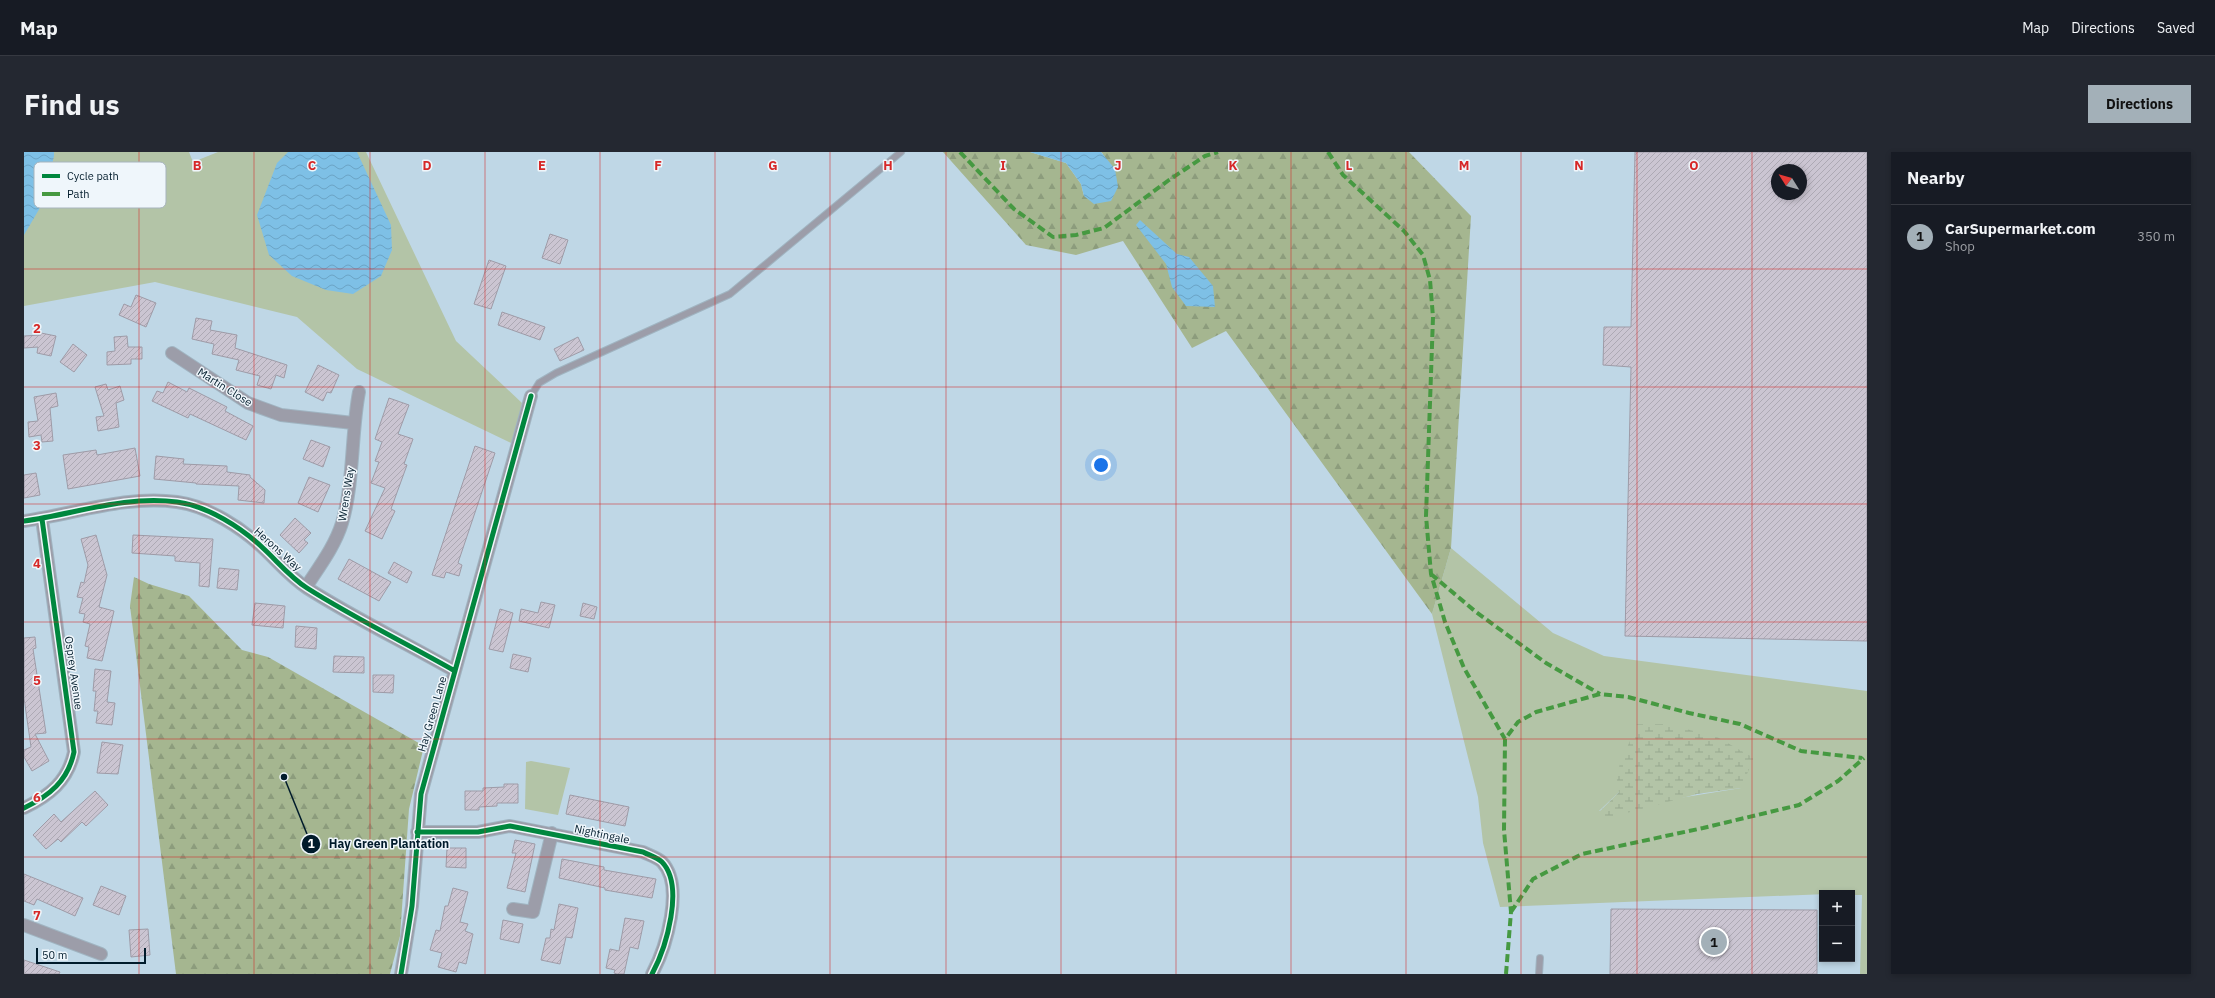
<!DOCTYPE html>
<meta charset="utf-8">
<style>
body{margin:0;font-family:"IBM Plex Sans",sans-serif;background:#242831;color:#f1f3f6}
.controls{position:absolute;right:12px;bottom:12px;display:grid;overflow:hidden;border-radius:0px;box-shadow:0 2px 6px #0003}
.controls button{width:36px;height:36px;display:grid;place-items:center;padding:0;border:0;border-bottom:1px solid #363941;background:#171b24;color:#f1f3f6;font:20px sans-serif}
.compass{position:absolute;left:1747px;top:12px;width:36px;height:36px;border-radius:50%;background:#171b24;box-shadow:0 2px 6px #0003;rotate:307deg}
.scale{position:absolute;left:12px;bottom:10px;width:110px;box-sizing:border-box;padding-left:4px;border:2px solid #001b2b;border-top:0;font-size:11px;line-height:14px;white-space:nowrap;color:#001b2b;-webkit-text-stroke:3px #eff6fb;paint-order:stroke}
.you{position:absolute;left:1077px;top:313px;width:14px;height:14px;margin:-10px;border:3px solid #fff;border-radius:50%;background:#1a73e8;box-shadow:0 0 0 6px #1a73e833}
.badge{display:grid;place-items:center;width:26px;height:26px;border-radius:50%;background:#a3b0b8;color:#111;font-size:13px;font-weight:700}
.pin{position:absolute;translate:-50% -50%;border:2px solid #fff;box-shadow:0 1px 4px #0006}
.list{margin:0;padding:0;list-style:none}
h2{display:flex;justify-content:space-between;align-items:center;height:52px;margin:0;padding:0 16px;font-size:17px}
h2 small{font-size:13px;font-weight:400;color:#9ea1a6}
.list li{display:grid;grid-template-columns:26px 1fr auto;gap:12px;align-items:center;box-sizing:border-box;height:64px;padding:0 16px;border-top:1px solid #363941}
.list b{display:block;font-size:15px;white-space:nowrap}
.list p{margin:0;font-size:13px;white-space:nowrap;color:#9ea1a6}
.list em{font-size:13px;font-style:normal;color:#9ea1a6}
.map{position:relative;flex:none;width:1843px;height:822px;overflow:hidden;border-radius:0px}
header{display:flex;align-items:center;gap:24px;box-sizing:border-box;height:56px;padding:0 20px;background:#171b24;border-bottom:1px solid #363941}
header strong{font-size:19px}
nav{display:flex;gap:22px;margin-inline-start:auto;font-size:14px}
.intro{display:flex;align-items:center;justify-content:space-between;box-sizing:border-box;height:96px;padding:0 24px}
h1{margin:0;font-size:28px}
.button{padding:10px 18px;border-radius:0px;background:#a3b0b8;color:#111;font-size:14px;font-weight:700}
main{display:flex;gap:24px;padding:0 24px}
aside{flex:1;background:#171b24;border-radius:0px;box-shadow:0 2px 6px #0003}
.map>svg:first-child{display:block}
.grass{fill:#b3c4a7;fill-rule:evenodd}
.forest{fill:url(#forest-firs)}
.wetland{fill:url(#wetland-marsh)}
.water{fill:url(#water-waves)}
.building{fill:url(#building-hatch);stroke:#9e9ba7;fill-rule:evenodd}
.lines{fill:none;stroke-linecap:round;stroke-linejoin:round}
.lane-casing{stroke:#a0b4c1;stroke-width:8}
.street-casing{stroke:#a0b4c1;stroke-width:14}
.lane{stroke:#9c9da9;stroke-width:6}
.street{stroke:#9c9da9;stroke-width:12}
.quiet{stroke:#469941;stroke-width:4;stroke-dasharray:8 4;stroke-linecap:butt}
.cycleway-casing{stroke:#eff6fb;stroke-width:8}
.cycleway{stroke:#00873e;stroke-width:5}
.grid{fill:none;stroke:#d62828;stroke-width:1;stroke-opacity:0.55}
.labels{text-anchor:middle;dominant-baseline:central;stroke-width:3;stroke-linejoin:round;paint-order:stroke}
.street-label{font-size:11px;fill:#001b2b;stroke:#eff6fb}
.key{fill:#eff6fb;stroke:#a7b4bd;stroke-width:1}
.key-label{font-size:11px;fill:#001b2b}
.grid-label{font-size:13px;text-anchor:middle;font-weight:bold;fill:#d62828;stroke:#eff6fb;stroke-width:3;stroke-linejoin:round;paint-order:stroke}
.leader{fill:none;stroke:#001b2b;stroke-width:1.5}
.callout-dot{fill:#001b2b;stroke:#eff6fb;stroke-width:1.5}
.mark-label{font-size:12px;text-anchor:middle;font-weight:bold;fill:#fff}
.callout-label{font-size:12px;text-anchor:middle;font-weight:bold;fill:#001b2b;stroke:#eff6fb;stroke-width:3;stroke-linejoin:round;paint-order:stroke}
</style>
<header>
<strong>Map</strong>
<nav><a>Map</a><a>Directions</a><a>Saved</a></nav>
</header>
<div class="intro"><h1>Find us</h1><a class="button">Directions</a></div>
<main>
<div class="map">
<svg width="1843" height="822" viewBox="0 0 1843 822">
<defs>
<pattern id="forest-firs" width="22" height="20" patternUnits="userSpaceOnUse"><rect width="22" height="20" fill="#a5b690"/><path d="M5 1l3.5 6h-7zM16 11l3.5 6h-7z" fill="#8c9c7c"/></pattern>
<pattern id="wetland-marsh" width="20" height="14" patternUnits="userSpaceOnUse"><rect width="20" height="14" fill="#b3c4a7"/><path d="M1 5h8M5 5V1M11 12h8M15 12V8" fill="none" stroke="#98a890"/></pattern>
<pattern id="water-waves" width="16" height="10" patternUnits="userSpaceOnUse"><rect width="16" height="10" fill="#7ec0e6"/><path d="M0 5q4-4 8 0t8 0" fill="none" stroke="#6ba4c5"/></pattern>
<pattern id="building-hatch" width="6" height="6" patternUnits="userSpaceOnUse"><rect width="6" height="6" fill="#cbc5d2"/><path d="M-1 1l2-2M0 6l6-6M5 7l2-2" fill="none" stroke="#ada9b4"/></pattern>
</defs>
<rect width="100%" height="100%" fill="#bfd7e6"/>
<path class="grass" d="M 0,0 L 165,0 L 169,10 L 194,0 L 342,0 L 432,189 L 498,251 L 489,292 L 333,217 L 273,165 L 131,130 L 0,154 Z
M 1427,396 L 1529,481 L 1580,504 L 1843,539 L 1843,822 L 1836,822 L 1838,743 L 1828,743 L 1828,741 L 1476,755 L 1459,691 L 1454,645 L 1408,462 ZM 1717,636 L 1575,659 L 1595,640 Z
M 507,609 L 546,616 L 534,663 L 501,657 L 502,610 Z"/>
<path class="forest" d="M 919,0 L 1006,0 L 1042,11 L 1057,32 L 1060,44 L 1079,2 L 1077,0 L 1385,0 L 1447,64 L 1427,396 L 1408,462 L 1202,179 L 1168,196 L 1099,89 L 1052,103 L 1002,93 Z
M 110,425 L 125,432 L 165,444 L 218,498 L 244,505 L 400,594 L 385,657 L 376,784 L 366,822 L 152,822 L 106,454 Z"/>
<path class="wetland" d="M 1613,572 L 1643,572 L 1693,585 L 1730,606 L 1717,636 L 1673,642 L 1577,668 L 1575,660 L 1595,640 L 1592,622 Z"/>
<path class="water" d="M 0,0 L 30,0 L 30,4 L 20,49 L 0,83 Z
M 264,0 L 333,0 L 367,73 L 368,98 L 357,124 L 329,142 L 302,138 L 268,124 L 245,103 L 233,63 L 253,11 Z
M 1006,0 L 1077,0 L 1091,17 L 1094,35 L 1087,49 L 1070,52 L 1060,44 L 1057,32 L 1042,11 Z
M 1116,68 L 1153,102 L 1165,105 L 1189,134 L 1191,155 L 1162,154 L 1148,135 L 1142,112 L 1112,73 Z"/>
<path class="building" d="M 1611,0 L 1843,0 L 1843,489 L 1601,484 L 1607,215 L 1579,213 L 1580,175 L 1607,175 ZM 1753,18 L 1777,18 L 1777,42 L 1753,42 Z
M 526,82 L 544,88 L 536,112 L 518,106 Z
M 465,108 L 482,114 L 467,157 L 450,152 Z
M 112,143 L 132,151 L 122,175 L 95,163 L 100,152 L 107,155 Z
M 478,160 L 521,175 L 516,188 L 474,173 Z
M 172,166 L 188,169 L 186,178 L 213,183 L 211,196 L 263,213 L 260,226 L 252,223 L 247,237 L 233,233 L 236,224 L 212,218 L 215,208 L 188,202 L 190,192 L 168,187 Z
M 17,181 L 32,184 L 27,204 L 13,201 L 14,195 L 0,196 L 0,184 L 17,183 Z
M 103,184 L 104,195 L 118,195 L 118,207 L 107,207 L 107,212 L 83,213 L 83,200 L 91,199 L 90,185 Z
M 554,185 L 560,198 L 536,209 L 530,197 Z
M 49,192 L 63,203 L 50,220 L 36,210 Z
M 294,213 L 315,223 L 307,241 L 303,240 L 299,249 L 281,240 Z
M 144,230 L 163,240 L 165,236 L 203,255 L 201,259 L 229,274 L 222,288 L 166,262 L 164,266 L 128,249 L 133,239 L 139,241 Z
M 82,232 L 84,238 L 96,234 L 100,248 L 92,251 L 95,275 L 74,279 L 72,265 L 80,264 L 71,235 Z
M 32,241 L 34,254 L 26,256 L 29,289 L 18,290 L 17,283 L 5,285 L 4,270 L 14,269 L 10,245 Z
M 365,246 L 385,253 L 374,282 L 389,287 L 380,312 L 383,313 L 367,357 L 371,359 L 358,387 L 341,379 L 361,336 L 347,331 L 355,310 L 351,309 L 358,290 L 351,287 Z
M 287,288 L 306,295 L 299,315 L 279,307 Z
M 451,294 L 471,301 L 434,411 L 438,413 L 435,424 L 422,420 L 420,426 L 408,423 Z
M 111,296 L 116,324 L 44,337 L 39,303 L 72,298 L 73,303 Z
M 132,304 L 160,307 L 159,312 L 203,314 L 203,320 L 226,323 L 226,325 L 241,338 L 240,351 L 214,348 L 215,334 L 172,332 L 172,331 L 130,327 Z
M 12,321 L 16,343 L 0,346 L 0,323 Z
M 285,325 L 306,333 L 294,360 L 274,351 Z
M 271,366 L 287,381 L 280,388 L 284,391 L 275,401 L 256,383 Z
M 72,383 L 83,423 L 75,455 L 90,459 L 78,509 L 63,506 L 65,495 L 61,494 L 66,472 L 59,470 L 61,462 L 55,461 L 59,446 L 53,445 L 57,430 L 60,431 L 64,413 L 57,387 Z
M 109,383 L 189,387 L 185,435 L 175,434 L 176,411 L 151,409 L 151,404 L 108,401 Z
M 325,407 L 367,430 L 355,449 L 314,427 Z
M 370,410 L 388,420 L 383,431 L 364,421 Z
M 195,416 L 215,418 L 213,438 L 193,436 Z
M 517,450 L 531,453 L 525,476 L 495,469 L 497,457 L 514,461 Z
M 231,451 L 261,454 L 259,476 L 228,473 Z
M 559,451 L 573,455 L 570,467 L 556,464 Z
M 476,457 L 489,461 L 479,500 L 465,497 Z
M 272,474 L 293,476 L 292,497 L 271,495 Z
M 11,485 L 12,496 L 9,497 L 22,581 L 11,582 L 25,609 L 8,619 L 0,605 L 0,598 L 7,595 L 0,546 L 0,486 Z
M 489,502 L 507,506 L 504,520 L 486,516 Z
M 310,504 L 340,505 L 340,521 L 309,520 Z
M 71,517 L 87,519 L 83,550 L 91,551 L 88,573 L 72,571 L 74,559 L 70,559 L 72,539 L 69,539 Z
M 349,523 L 370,523 L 369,541 L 349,540 Z
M 78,590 L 99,593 L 94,622 L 73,621 Z
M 480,632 L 494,632 L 494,651 L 473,651 L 473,654 L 455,655 L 455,658 L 441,658 L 441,639 L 459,639 L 459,636 L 480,635 Z
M 71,639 L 84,653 L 62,674 L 58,670 L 37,690 L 34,687 L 22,697 L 9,683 L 30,662 L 37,670 Z
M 546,643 L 605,655 L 601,674 L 542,662 Z
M 491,688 L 511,692 L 501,740 L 483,736 L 492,701 L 488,701 Z
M 423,696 L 442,696 L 442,716 L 422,715 Z
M 538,707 L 580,715 L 580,718 L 632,727 L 628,746 L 581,738 L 581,736 L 535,726 Z
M 0,722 L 59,746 L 51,764 L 13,747 L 10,753 L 0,749 Z
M 77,734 L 102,744 L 95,763 L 69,753 Z
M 429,736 L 444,740 L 436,770 L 444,772 L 441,779 L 449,782 L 442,812 L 435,810 L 432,820 L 414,815 L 418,801 L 406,798 L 412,778 L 416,779 L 421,754 L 424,754 Z
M 535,752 L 554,756 L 548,786 L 542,785 L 536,812 L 517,808 L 522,786 L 526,786 L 527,777 L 530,778 Z
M 1587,757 L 1793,758 L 1793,822 L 1586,822 Z
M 601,766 L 620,769 L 614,797 L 606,795 L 600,822 L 593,822 L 590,821 L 591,818 L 582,816 L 586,797 L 595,799 Z
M 479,768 L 499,772 L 495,791 L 476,787 Z
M 124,777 L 126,803 L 107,805 L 105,778 Z
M 0,808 L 36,820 L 35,822 L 0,822 Z"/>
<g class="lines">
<g class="lane-casing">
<path id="lane" d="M 507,244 L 515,231 L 532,221 L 706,142 L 877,0
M 1515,822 L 1516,806"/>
</g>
<g class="street-casing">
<path id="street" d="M 148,201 L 224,251 L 257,263 L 329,271
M 0,369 C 51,362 101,343 153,350 C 184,354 218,376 240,397 C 254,410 266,425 283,436 C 330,466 382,491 431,519
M 282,435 C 295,415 311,394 318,371 C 330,331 327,282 335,240
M 0,656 C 25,644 44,629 50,600 L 18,367
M 393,680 L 454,680 L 486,674 L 619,700 C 625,703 634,706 638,710 C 661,734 642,796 628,822
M 489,757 L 509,760 L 528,681
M 0,773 L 77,802
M 377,822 L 388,754 L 397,642 L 507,244"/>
</g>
<use href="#lane" class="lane"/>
<use href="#street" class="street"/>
<path class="quiet" d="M 936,0 L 990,57 L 1029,85 L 1052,83 L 1080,76 L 1145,28 L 1181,4 L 1194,0
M 1304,0 L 1319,23 L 1380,79 L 1399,103 L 1406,128 L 1409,165 L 1402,364 L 1407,422 L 1421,470 L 1440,516 L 1481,587
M 1407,422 L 1452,460 L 1522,511 L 1576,542
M 1487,760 L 1509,727 L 1558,702 L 1679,676 L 1775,653 L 1814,629 L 1840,606
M 1482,822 L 1487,760 L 1480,678 L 1481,587 L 1494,570 L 1512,560 L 1576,542 L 1604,545 L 1665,561 L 1716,572 L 1777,599 L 1838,606"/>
<g class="cycleway-casing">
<path id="cycleway" d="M 0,369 C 51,362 101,343 153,350 C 184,354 218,376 240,397 C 254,410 266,425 283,436 C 330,466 382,491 431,519
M 0,656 C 25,644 44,629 50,600 L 18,367
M 393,680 L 454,680 L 486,674 L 619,700 C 625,703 634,706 638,710 C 661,734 642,796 628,822
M 377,822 L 388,754 L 397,642 L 507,244"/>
</g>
<use href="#cycleway" class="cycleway"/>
</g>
<path class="grid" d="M 115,0 L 115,822M 230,0 L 230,822M 346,0 L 346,822M 461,0 L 461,822M 576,0 L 576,822M 691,0 L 691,822M 806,0 L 806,822M 922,0 L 922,822M 1037,0 L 1037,822M 1152,0 L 1152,822M 1267,0 L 1267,822M 1382,0 L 1382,822M 1497,0 L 1497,822M 1613,0 L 1613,822M 1728,0 L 1728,822M 0,117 L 1843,117M 0,235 L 1843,235M 0,352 L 1843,352M 0,470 L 1843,470M 0,587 L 1843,587M 0,705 L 1843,705"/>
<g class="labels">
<g class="street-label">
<text transform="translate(201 235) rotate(32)">Martin Close</text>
<text transform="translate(322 342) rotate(-81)">Wrens Way</text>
<text transform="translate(254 397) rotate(42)">Herons Way</text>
<text transform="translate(50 521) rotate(82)">Osprey Avenue</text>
<text transform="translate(408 562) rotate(-74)">Hay Green Lane</text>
<text transform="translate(578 682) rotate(12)">Nightingale</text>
</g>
</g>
<rect x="10" y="10" width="132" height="46" rx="6" class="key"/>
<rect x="18" y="22" width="18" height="4" fill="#00873e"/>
<rect x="18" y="40" width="18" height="4" fill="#469941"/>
<g class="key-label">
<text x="43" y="28">Cycle path</text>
<text x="43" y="46">Path</text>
</g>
<g class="grid-label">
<text x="173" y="18">B</text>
<text x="288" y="18">C</text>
<text x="403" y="18">D</text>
<text x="518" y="18">E</text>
<text x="634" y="18">F</text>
<text x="749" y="18">G</text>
<text x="864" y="18">H</text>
<text x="979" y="18">I</text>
<text x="1094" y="18">J</text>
<text x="1209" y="18">K</text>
<text x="1325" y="18">L</text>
<text x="1440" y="18">M</text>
<text x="1555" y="18">N</text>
<text x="1670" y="18">O</text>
<text x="13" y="181">2</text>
<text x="13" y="298">3</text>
<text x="13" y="416">4</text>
<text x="13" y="533">5</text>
<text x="13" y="650">6</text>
<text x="13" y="768">7</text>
</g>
<path class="leader" d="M260 625L287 692"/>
<g class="callout-dot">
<circle cx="260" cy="625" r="4"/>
<circle cx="287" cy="692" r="10"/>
</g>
<g class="mark-label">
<text x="287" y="696">1</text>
</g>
<g class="callout-label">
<text x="365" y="696">Hay Green Plantation</text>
</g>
</svg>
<div class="controls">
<button>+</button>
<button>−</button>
</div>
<svg class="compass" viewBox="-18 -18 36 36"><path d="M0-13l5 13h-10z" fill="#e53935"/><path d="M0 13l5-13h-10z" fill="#9ea1a6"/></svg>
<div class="scale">50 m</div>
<div class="you"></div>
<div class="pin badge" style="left:1690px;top:790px">1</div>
</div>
<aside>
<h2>Nearby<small></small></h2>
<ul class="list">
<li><span class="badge">1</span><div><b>CarSupermarket.com</b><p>Shop</p></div><em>350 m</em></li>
</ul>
</aside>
</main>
